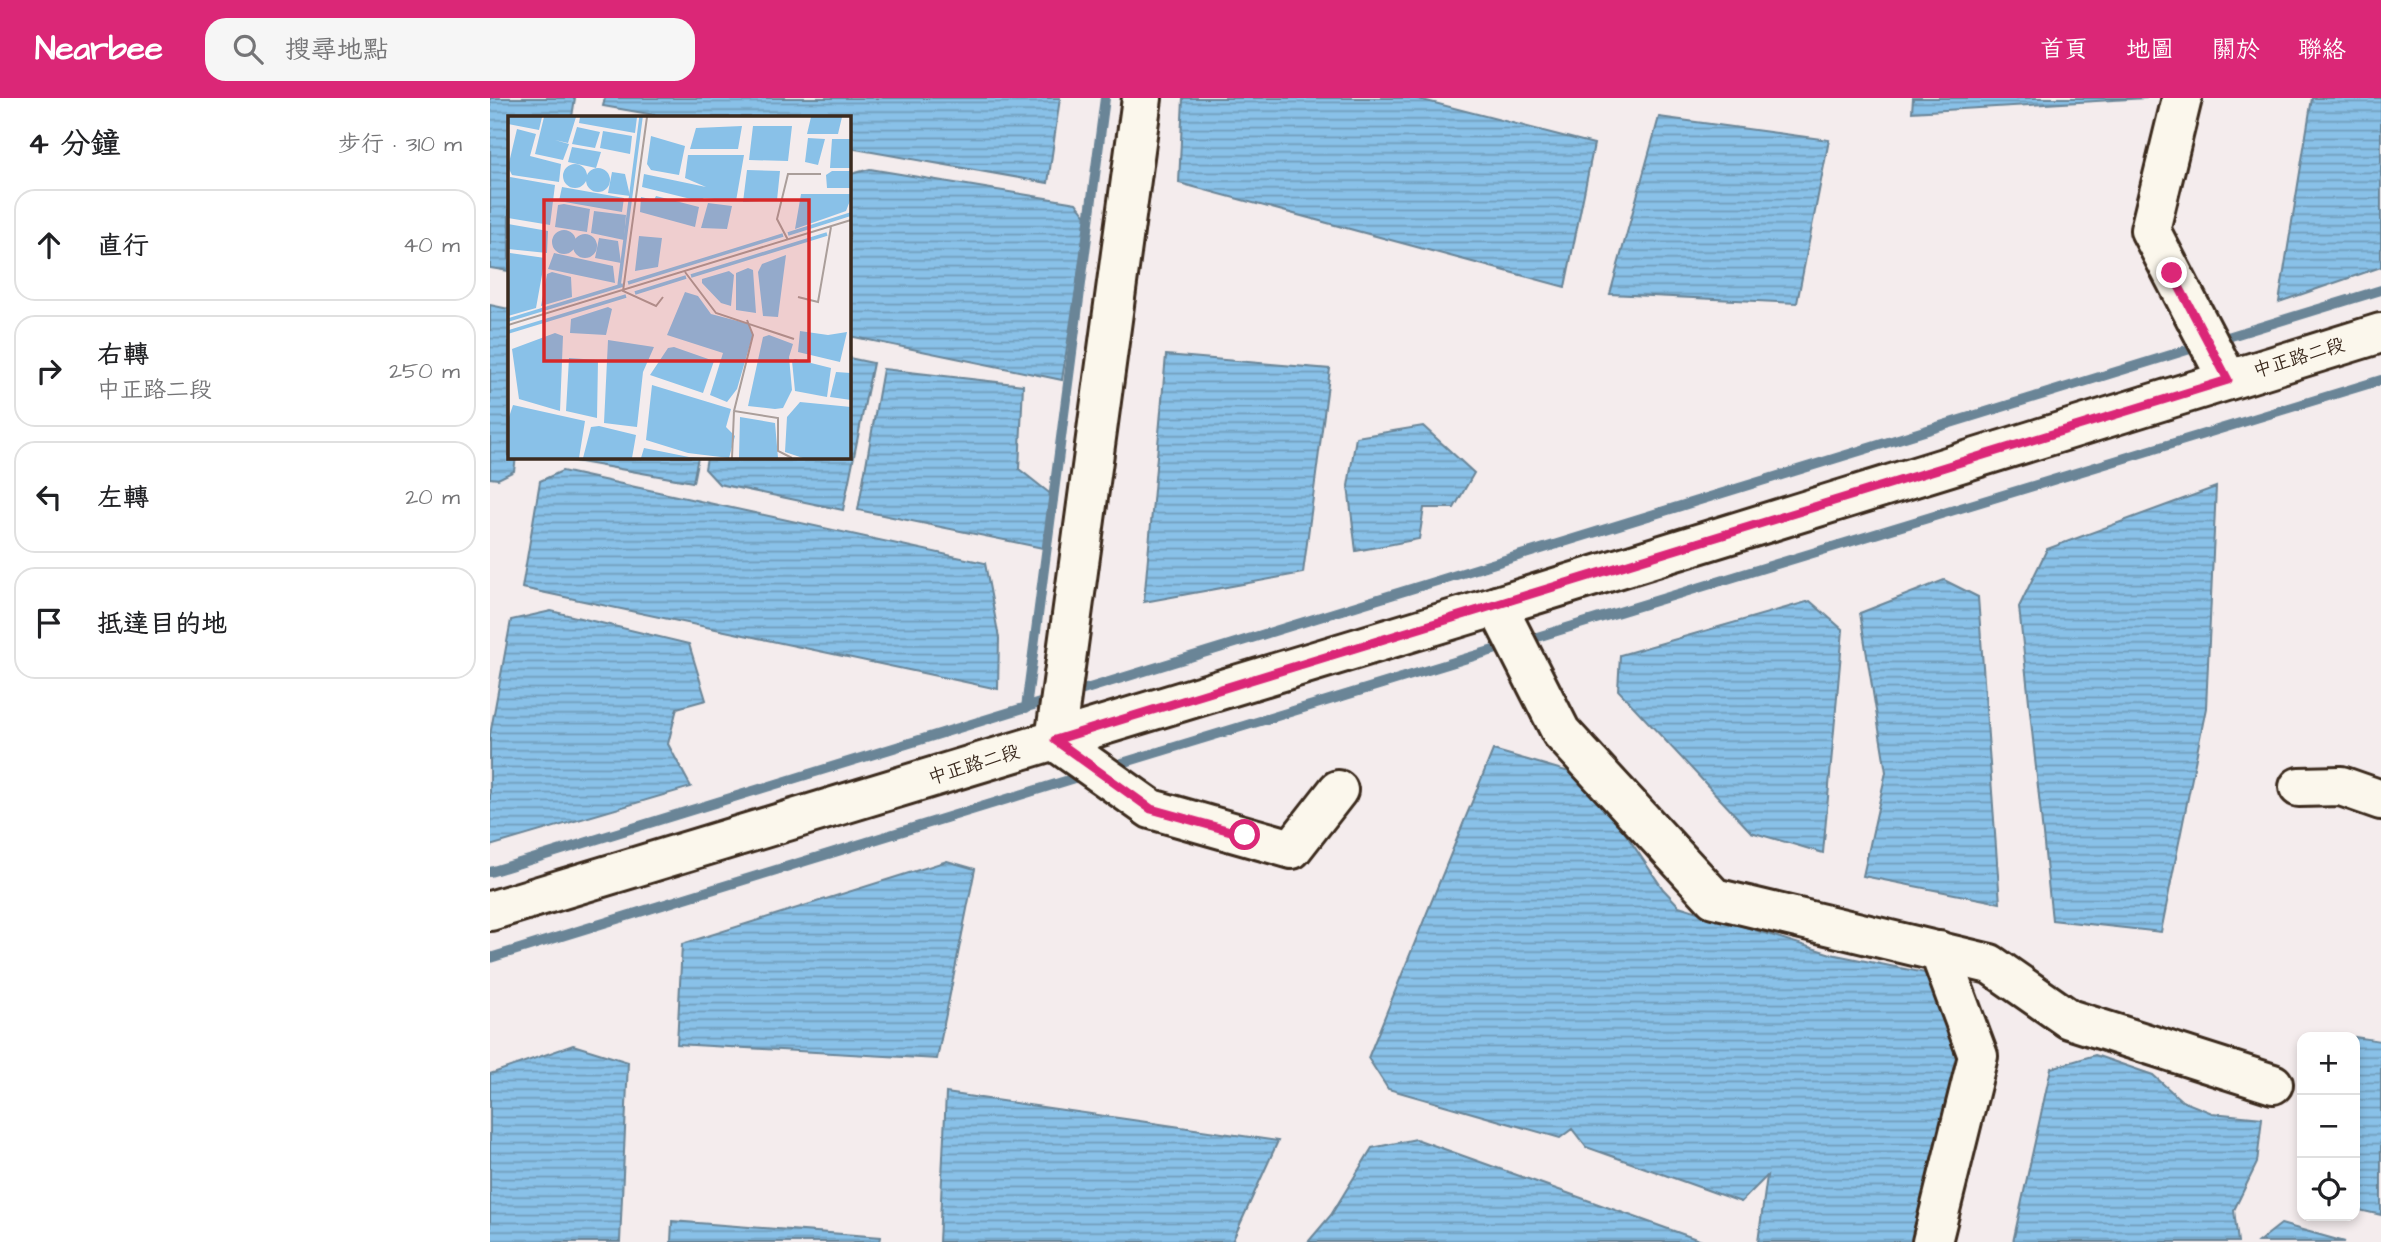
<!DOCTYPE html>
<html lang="zh-TW">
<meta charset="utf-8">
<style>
body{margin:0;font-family:"Architects Daughter","LXGW WenKai TC",sans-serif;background:#f6f6f6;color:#202124}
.controls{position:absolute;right:21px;bottom:21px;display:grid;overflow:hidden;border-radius:14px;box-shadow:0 4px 10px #0003}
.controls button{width:63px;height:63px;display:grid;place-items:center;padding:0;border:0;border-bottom:2px solid #e0e0e0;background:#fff;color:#202124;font:35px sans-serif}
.stop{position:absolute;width:21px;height:21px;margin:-16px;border:5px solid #db2777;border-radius:50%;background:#fff}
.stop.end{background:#db2777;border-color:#fff;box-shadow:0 2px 7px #0008}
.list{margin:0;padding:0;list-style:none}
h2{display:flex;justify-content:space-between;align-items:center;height:91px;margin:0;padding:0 28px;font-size:30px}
h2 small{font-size:23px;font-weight:400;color:#757577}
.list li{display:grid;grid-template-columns:46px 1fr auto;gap:21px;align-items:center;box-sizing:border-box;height:112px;margin:0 14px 14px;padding:0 14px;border:2px solid #e0e0e0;border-radius:21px}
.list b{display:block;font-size:26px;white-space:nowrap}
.list p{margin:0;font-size:23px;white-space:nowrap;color:#757577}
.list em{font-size:23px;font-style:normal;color:#757577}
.icon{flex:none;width:38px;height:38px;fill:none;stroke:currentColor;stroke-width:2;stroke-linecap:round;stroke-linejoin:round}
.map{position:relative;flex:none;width:1891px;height:1144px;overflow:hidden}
header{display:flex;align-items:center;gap:42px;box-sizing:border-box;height:98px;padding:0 35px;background:#db2777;color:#fff}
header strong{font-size:33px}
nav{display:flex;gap:38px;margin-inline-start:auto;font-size:24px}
.search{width:490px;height:63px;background:#f6f6f6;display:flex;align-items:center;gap:18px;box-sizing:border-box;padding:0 24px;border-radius:21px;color:#757577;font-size:26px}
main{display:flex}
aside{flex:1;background:#fff}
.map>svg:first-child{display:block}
.water{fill:url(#water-rules);stroke:#6a8597;stroke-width:2}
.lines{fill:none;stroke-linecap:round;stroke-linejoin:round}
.stream{stroke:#6a8597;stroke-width:10}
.minor-casing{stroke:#3b2a1e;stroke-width:44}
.major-casing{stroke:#3b2a1e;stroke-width:44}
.minor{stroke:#fbf7ec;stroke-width:38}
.major{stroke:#fbf7ec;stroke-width:38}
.route{stroke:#db2777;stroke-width:9}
.labels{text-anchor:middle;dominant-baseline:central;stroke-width:6;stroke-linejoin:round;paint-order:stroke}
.street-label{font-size:19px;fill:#3b2a1e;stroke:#fbf7ec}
.inset-river{fill:none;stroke:#89c1e8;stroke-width:3.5}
.inset-road{fill:none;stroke:#aa9e9a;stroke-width:2}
.view{fill:#d62828;fill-opacity:0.15;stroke:#d62828;stroke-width:3.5}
.inset-edge{fill:none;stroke:#3b2a1e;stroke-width:3.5}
</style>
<header>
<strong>Nearbee</strong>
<div class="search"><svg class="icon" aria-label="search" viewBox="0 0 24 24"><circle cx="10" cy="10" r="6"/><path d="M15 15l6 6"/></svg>搜尋地點</div>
<nav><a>首頁</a><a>地圖</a><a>關於</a><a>聯絡</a></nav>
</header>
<main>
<aside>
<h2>4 分鐘<small>步行 · 310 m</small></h2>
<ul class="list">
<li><svg class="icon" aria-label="ahead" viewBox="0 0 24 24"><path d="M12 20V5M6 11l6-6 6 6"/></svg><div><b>直行</b></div><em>40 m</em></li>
<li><svg class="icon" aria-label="right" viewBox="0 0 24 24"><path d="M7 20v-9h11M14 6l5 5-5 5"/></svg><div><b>右轉</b><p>中正路二段</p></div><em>250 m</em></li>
<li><svg class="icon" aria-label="left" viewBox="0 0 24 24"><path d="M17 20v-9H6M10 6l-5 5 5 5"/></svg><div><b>左轉</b></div><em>20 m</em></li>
<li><svg class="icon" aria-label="arrive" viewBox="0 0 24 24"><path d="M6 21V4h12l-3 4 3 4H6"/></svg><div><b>抵達目的地</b></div></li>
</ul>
</aside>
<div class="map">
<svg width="1891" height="1144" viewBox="0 0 1891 1144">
<defs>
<pattern id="water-rules" width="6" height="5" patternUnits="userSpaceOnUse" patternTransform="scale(1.75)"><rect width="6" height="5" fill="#89c1e8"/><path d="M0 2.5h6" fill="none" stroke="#719dbb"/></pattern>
</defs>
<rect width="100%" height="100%" fill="#f4eced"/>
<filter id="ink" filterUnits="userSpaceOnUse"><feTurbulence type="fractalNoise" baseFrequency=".0143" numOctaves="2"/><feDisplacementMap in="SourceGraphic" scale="14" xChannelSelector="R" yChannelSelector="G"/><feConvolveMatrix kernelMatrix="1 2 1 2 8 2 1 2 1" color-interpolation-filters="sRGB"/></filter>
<g filter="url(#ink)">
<path class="water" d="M 0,0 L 85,0 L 82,19 L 19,19 L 19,173 L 0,170 Z
M 115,0 L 570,0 L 558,85 L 359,50 L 359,19 L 176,19 L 113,8 Z
M 693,0 L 925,0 L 1104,46 L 1075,189 L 689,85 Z
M 1423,0 L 1657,0 L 1422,14 Z
M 1822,0 L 1891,0 L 1891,169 L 1789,204 Z
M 1169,19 L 1339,42 L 1307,205 L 1120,196 Z
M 380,71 L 586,105 L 597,119 L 572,282 L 359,238 L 359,85 L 361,76 Z
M 0,207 L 19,211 L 19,359 L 26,359 L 24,373 L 8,381 L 0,380 Z
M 676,257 L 840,271 L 813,475 L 654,504 Z
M 359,260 L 383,265 L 353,412 L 229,386 L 215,371 L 217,359 L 359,359 Z
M 393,271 L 533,287 L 529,371 L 567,401 L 553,450 L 368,412 Z
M 933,328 L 984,375 L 964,410 L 934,410 L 929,441 L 866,453 L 858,388 L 866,339 Z
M 62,359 L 208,359 L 203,384 Z
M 72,373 L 495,465 L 509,540 L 508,591 L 32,490 L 50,383 Z
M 1726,389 L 1716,610 L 1671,834 L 1562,822 L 1529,509 L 1557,451 Z
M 1454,482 L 1488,499 L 1510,805 L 1373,778 L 1396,674 L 1370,515 Z
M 1320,503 L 1353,532 L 1333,755 L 1261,734 L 1128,592 L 1130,557 Z
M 61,513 L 199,546 L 216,602 L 187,610 L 178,646 L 201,689 L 0,748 L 0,637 L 21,522 Z
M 1003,652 L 1097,679 L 1173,791 L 1189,808 L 1341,856 L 1460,880 L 1489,954 L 1446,1144 L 1268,1144 L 1277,1078 L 1251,1104 L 1096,1049 L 1082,1031 L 1070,1040 L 898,991 L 878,960 Z
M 457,763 L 485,771 L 447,961 L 187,946 L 192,846 Z
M 1865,939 L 1891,943 L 1891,1117 L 1865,1111 Z
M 83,947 L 138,964 L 130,1144 L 0,1144 L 0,976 Z
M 1605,957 L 1663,977 L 1692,1003 L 1722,1015 L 1772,1020 L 1767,1065 L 1744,1112 L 1748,1144 L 1523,1144 L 1561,970 Z
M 456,995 L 788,1043 L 742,1144 L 449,1144 Z
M 926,1041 L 1212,1143 L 1212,1144 L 818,1144 L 841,1117 L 882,1050 Z
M 182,1123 L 391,1139 L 390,1144 L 181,1144 Z
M 1791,1126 L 1855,1144 L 1768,1144 Z"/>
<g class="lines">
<path class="stream" d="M 1728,242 L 1891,192
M 1034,543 L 1891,282
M 580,596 L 1710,248
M 536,610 L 615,0
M 619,669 L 1020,547
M 0,774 L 563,601
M 0,860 L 595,677"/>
<g class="minor-casing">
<path id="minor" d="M 652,0 L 565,643 L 661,711 L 802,751 L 848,692
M 1692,0 L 1660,132 L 1738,282
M 1007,508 L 1071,634 L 1224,800 L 1500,866 L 1579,921 L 1783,986
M 1809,689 L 1851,688 L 1891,702
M 1442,1144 L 1488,958 L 1449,853"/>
</g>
<g class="major-casing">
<path id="major" d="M 0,813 L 1007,508 L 1891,235"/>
</g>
<use href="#minor" class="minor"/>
<use href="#major" class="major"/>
</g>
</g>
<g class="lines" filter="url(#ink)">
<path class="route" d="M 755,737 L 661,711 L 565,642 L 1738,282 L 1682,175"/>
</g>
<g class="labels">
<g class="street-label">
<text transform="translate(1809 260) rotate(-17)">中正路二段</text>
<text transform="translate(484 667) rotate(-17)">中正路二段</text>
</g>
</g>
<g transform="translate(18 18)">
<rect width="343" height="343" fill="#f4eced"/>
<path d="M 0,1 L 34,1 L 31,14 L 0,8 ZM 36,1 L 68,1 L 60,27 L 47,24 L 61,28 L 55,44 L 27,38 ZM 72,1 L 129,1 L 127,17 L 71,7 ZM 303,1 L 334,1 L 330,18 L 299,18 ZM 234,10 L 230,33 L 182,33 L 188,12 ZM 245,10 L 284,10 L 280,45 L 241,44 ZM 69,11 L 92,16 L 87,32 L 64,28 ZM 9,13 L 28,18 L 22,40 L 53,48 L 51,66 L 4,59 L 0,51 ZM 95,15 L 124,20 L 122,38 L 92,32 ZM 143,20 L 177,30 L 171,59 L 143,54 L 139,48 ZM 300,22 L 317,23 L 310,49 L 297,46 ZM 324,23 L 343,23 L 343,52 L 322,52 ZM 64,31 L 93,36 L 88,52 L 60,46 ZM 180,39 L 236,39 L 228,85 L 196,82 L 191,85 L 134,71 L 136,58 L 198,71 L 177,62 ZM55 60a12 12 0 1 1 24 0a12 12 0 1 1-24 0ZM78 64a12 12 0 1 1 24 0a12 12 0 1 1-24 0ZM 239,54 L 272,55 L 269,84 L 235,86 ZM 324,55 L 343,55 L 342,72 L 319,72 L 318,59 ZM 104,56 L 117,58 L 122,80 L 100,77 ZM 2,61 L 47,69 L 42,109 L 0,102 ZM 54,71 L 116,82 L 114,96 L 51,85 ZM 293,78 L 343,78 L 343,82 L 338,95 L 287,113 ZM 148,80 L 191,91 L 187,111 L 132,96 L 133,81 L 146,84 ZM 200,87 L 224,90 L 219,113 L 193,112 ZM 56,88 L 82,93 L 79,116 L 47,111 L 50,89 ZM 86,95 L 118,99 L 116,124 L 83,117 ZM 0,108 L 40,115 L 39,137 L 0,133 ZM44 126a12 12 0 1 1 24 0a12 12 0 1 1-24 0ZM65 130a12 12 0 1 1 24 0a12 12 0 1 1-24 0ZM 131,120 L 154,122 L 150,151 L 127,155 ZM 91,122 L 110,125 L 113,147 L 87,142 ZM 2,137 L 37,142 L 28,192 L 0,200 ZM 46,137 L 105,150 L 107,167 L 40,153 ZM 278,139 L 270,201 L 255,200 L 250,156 L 254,148 ZM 240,152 L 245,154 L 248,197 L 228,194 L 228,157 ZM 221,155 L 226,159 L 223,190 L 213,187 L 194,167 L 194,163 ZM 44,156 L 63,161 L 64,181 L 33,190 L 39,158 ZM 177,176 L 190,180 L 203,198 L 241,208 L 245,218 L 229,273 L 219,286 L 202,279 L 215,237 L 159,219 ZM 100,191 L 104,193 L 98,219 L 62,217 L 63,203 ZM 292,215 L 320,219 L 339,216 L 332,246 L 290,236 ZM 47,217 L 55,220 L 52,295 L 11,283 L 4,233 ZM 261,219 L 285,228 L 281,241 L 284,274 L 275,292 L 267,293 L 240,290 L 255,221 ZM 100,224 L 146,231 L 135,256 L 129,311 L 96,307 ZM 166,231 L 206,245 L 195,277 L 142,259 L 160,232 ZM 61,242 L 90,244 L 89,302 L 58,295 ZM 287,243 L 323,252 L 319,281 L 287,275 L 284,245 ZM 328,256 L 343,257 L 343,284 L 322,281 ZM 144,269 L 223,293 L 218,311 L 227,320 L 221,342 L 180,337 L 138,324 ZM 292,286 L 343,291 L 343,342 L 295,342 L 277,336 L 279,301 ZM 5,289 L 77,305 L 71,342 L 0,342 L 0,304 ZM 232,301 L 267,307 L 270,342 L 231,342 ZM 91,310 L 128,319 L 124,342 L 75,342 L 83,311 ZM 136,332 L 181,341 L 194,342 L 133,342 Z" fill="#89c1e8"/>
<path class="inset-river" d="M 280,118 L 343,98M 183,160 L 319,118M 120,167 L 275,119M 111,170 L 133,1M 127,177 L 178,161M 0,204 L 115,169M 0,216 L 118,180"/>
<path class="inset-road" d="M 139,1 L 115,175 L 148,190 L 155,181M 280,124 L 269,103 L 280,58 L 313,58M 177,156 L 208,197 L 286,223M 290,181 L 310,186 L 323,111M 239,204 L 245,219 L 226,295 L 270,302 L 270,335 L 284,342M 0,209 L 343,104M 224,342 L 226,295"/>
<path class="view" d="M 36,84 L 301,84 L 301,245 L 36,245 Z"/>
<rect width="343" height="343" class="inset-edge"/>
</g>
</svg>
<div class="controls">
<button>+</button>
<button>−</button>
<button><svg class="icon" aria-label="locate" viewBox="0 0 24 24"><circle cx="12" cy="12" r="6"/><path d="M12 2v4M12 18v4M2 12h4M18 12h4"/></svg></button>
</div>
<div class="stop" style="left:755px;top:737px"></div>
<div class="stop end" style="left:1682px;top:175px"></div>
</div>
</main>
